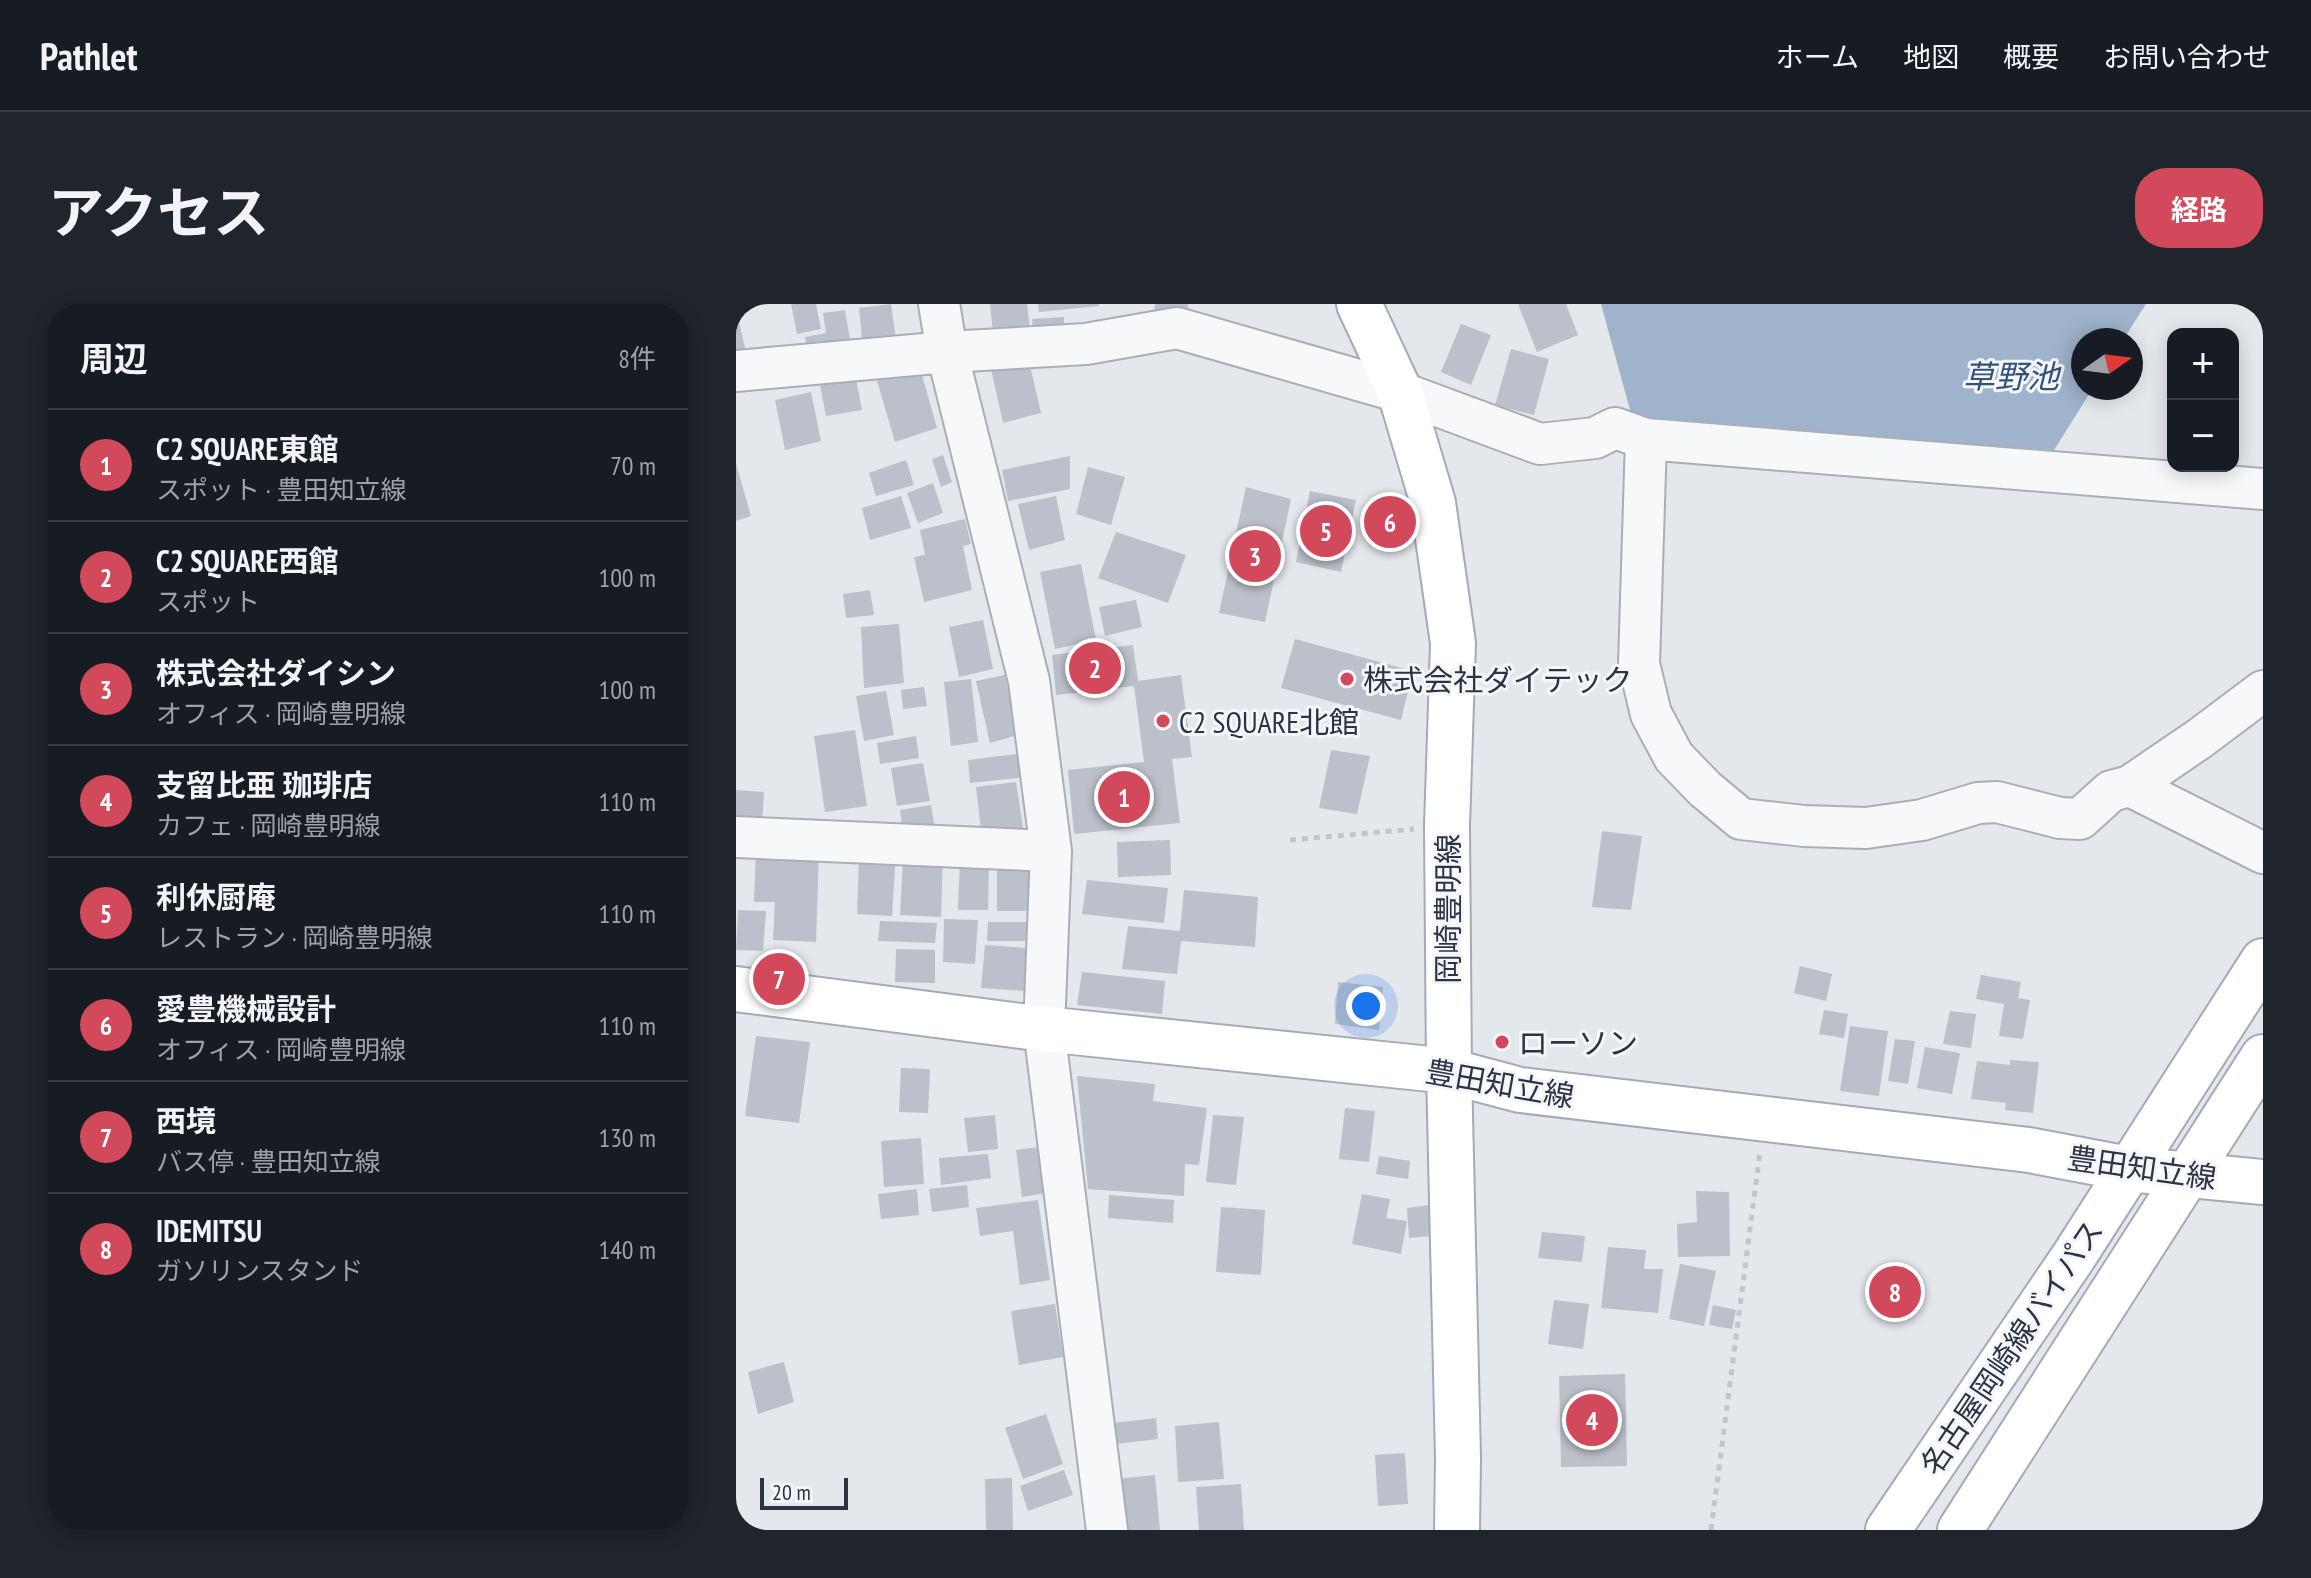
<!DOCTYPE html>
<html lang="ja">
<meta charset="utf-8">
<style>
body{margin:0;font-family:"PT Sans Narrow","Noto Sans JP",sans-serif;background:#20242c;color:#f1f3f6}
.controls{position:absolute;right:24px;top:24px;display:grid;overflow:hidden;border-radius:16px;box-shadow:0 4px 20px #0003}
.controls button{width:72px;height:72px;display:grid;place-items:center;padding:0;border:0;border-bottom:2px solid #363941;background:#171b24;color:#f1f3f6;font:40px sans-serif}
.compass{position:absolute;left:1335px;top:24px;width:72px;height:72px;border-radius:50%;background:#171b24;box-shadow:0 4px 20px #0003;rotate:76deg}
.scale{position:absolute;left:24px;bottom:20px;width:88px;box-sizing:border-box;padding-left:8px;border:4px solid #2b3445;border-top:0;font-size:22px;line-height:28px;white-space:nowrap;color:#2b3445;-webkit-text-stroke:6px #f4f6f9;paint-order:stroke}
.you{position:absolute;left:630px;top:702px;width:28px;height:28px;margin:-20px;border:6px solid #fff;border-radius:50%;background:#1a73e8;box-shadow:0 0 0 12px #1a73e833}
.badge{display:grid;place-items:center;width:52px;height:52px;border-radius:50%;background:#d1495b;color:#fff;font-size:26px;font-weight:700}
.pin{position:absolute;translate:-50% -50%;border:4px solid #fff;box-shadow:0 2px 8px #0006}
.list{margin:0;padding:0;list-style:none}
h2{display:flex;justify-content:space-between;align-items:center;height:104px;margin:0;padding:0 32px;font-size:34px}
h2 small{font-size:26px;font-weight:400;color:#9ea1a6}
.list li{display:grid;grid-template-columns:52px 1fr auto;gap:24px;align-items:center;box-sizing:border-box;height:112px;padding:0 32px;border-top:2px solid #363941}
.list b{display:block;font-size:30px;white-space:nowrap}
.list p{margin:0;font-size:26px;white-space:nowrap;color:#9ea1a6}
.list em{font-size:26px;font-style:normal;color:#9ea1a6}
.map{position:relative;flex:none;width:1527px;height:1226px;overflow:hidden;border-radius:32px}
header{display:flex;align-items:center;gap:48px;box-sizing:border-box;height:112px;padding:0 40px;background:#171b24;border-bottom:2px solid #363941}
header strong{font-size:38px}
nav{display:flex;gap:44px;margin-inline-start:auto;font-size:28px}
.intro{display:flex;align-items:center;justify-content:space-between;box-sizing:border-box;height:192px;padding:0 48px}
h1{margin:0;font-size:56px}
.button{padding:20px 36px;border-radius:32px;background:#d1495b;color:#fff;font-size:28px;font-weight:700}
main{display:flex;gap:48px;padding:0 48px}
aside{flex:1;background:#171b24;border-radius:32px;box-shadow:0 4px 20px #0003}
.map>svg:first-child{display:block}
.water{fill:#9fb4cc}
.building{fill:#bbc0ca}
.lines{fill:none;stroke-linecap:round;stroke-linejoin:round}
.minor-casing{stroke:#a9aeb7;stroke-width:44}
.major-casing{stroke:#a3abb8;stroke-width:48}
.path{stroke:#c2c5cb;stroke-width:5;stroke-dasharray:6 6;stroke-linecap:butt}
.minor{stroke:#f7f8fa;stroke-width:40}
.major{stroke:#fff;stroke-width:44}
.poi-dot{fill:#d1495b;stroke:#f4f6f9;stroke-width:3}
.labels{text-anchor:middle;dominant-baseline:central;stroke-width:6;stroke-linejoin:round;paint-order:stroke}
.poi-label{font-size:30px;fill:#2b3445;stroke:#f4f6f9;text-anchor:start}
.street-label{font-size:30px;fill:#2b3445;stroke:#f4f6f9}
.water-label{font-size:32px;font-style:italic;fill:#34527a;stroke:#f4f6f9}
</style>
<header>
<strong>Pathlet</strong>
<nav><a>ホーム</a><a>地図</a><a>概要</a><a>お問い合わせ</a></nav>
</header>
<div class="intro"><h1>アクセス</h1><a class="button">経路</a></div>
<main>
<aside>
<h2>周辺<small>8件</small></h2>
<ul class="list">
<li><span class="badge">1</span><div><b>C2 SQUARE東館</b><p>スポット · 豊田知立線</p></div><em>70 m</em></li>
<li><span class="badge">2</span><div><b>C2 SQUARE西館</b><p>スポット</p></div><em>100 m</em></li>
<li><span class="badge">3</span><div><b>株式会社ダイシン</b><p>オフィス · 岡崎豊明線</p></div><em>100 m</em></li>
<li><span class="badge">4</span><div><b>支留比亜 珈琲店</b><p>カフェ · 岡崎豊明線</p></div><em>110 m</em></li>
<li><span class="badge">5</span><div><b>利休厨庵</b><p>レストラン · 岡崎豊明線</p></div><em>110 m</em></li>
<li><span class="badge">6</span><div><b>愛豊機械設計</b><p>オフィス · 岡崎豊明線</p></div><em>110 m</em></li>
<li><span class="badge">7</span><div><b>西境</b><p>バス停 · 豊田知立線</p></div><em>130 m</em></li>
<li><span class="badge">8</span><div><b>IDEMITSU</b><p>ガソリンスタンド</p></div><em>140 m</em></li>
</ul>
</aside>
<div class="map">
<svg width="1527" height="1226" viewBox="0 0 1527 1226">
<rect width="100%" height="100%" fill="#e4e7ec"/>
<path class="water" d="M 865,0 L 1410,0 L 1387,36 L 1347,36 L 1347,84 L 1357,84 L 1318,146 L 897,117 Z"/>
<path class="building" d="M 55,0 L 80,0 L 85,25 L 61,30 Z
M 155,0 L 161,42 L 127,45 L 123,4 Z
M 254,0 L 291,0 L 295,34 L 258,39 Z
M 302,0 L 363,0 L 363,2 L 303,8 Z
M 419,0 L 452,0 L 451,15 L 418,14 Z
M 782,0 L 830,0 L 842,31 L 801,48 Z
M 0,4 L 10,48 L 0,49 Z
M 109,6 L 116,47 L 73,54 L 69,33 L 90,29 L 87,9 Z
M 328,13 L 328,32 L 298,35 L 296,15 Z
M 725,20 L 755,31 L 735,81 L 705,68 Z
M 775,45 L 813,55 L 798,111 L 759,101 Z
M 182,57 L 201,124 L 159,138 L 139,70 Z
M 293,57 L 305,109 L 267,119 L 255,65 Z
M 118,64 L 126,106 L 90,112 L 82,71 Z
M 75,88 L 85,137 L 49,146 L 39,96 Z
M 207,151 L 216,178 L 205,183 L 196,155 Z
M 334,152 L 334,185 L 272,197 L 266,166 Z
M 170,156 L 178,181 L 140,192 L 133,169 Z
M 0,160 L 15,212 L 0,217 Z
M 352,163 L 389,173 L 375,221 L 340,210 Z
M 197,179 L 207,209 L 182,219 L 171,189 Z
M 510,183 L 555,195 L 529,318 L 483,309 Z
M 574,187 L 620,196 L 605,268 L 560,258 Z
M 165,192 L 175,224 L 134,236 L 126,204 Z
M 320,192 L 329,236 L 293,246 L 282,200 Z
M 639,198 L 674,207 L 667,236 L 634,228 Z
M 229,215 L 235,240 L 227,242 L 236,286 L 188,298 L 178,253 L 189,251 L 184,226 Z
M 380,228 L 450,251 L 432,299 L 362,274 Z
M 345,260 L 360,336 L 319,345 L 304,268 Z
M 134,286 L 138,311 L 110,314 L 107,290 Z
M 400,296 L 406,323 L 369,332 L 363,303 Z
M 247,316 L 257,365 L 223,373 L 213,323 Z
M 163,320 L 168,379 L 128,384 L 125,323 Z
M 559,335 L 677,367 L 665,416 L 545,384 Z
M 397,341 L 402,377 L 445,371 L 456,453 L 436,455 L 444,519 L 338,530 L 332,466 L 408,458 L 398,382 L 320,391 L 316,351 Z
M 269,371 L 282,431 L 254,439 L 240,377 Z
M 235,375 L 242,438 L 215,442 L 208,378 Z
M 188,383 L 191,402 L 167,405 L 165,386 Z
M 150,387 L 158,431 L 128,437 L 120,392 Z
M 119,426 L 131,502 L 89,508 L 78,432 Z
M 180,432 L 183,454 L 144,460 L 141,439 Z
M 595,446 L 634,452 L 621,510 L 583,504 Z
M 288,449 L 291,473 L 234,479 L 232,456 Z
M 187,459 L 194,497 L 161,502 L 155,464 Z
M 280,478 L 288,530 L 246,535 L 240,483 Z
M 0,486 L 28,488 L 26,524 L 0,521 Z
M 195,501 L 200,531 L 168,536 L 164,506 Z
M 866,527 L 906,532 L 895,606 L 856,603 Z
M 434,536 L 435,571 L 382,573 L 381,538 Z
M 20,546 L 83,547 L 80,638 L 37,636 L 39,598 L 18,598 Z
M 123,549 L 160,549 L 156,612 L 121,610 Z
M 167,552 L 207,553 L 205,613 L 164,611 Z
M 224,555 L 253,555 L 252,606 L 222,606 Z
M 261,560 L 297,560 L 297,607 L 261,607 Z
M 351,576 L 432,584 L 428,619 L 346,610 Z
M 448,586 L 522,593 L 519,643 L 445,637 L 441,670 L 386,665 L 392,622 L 444,627 Z
M 2,606 L 30,607 L 27,647 L 0,646 Z
M 208,615 L 242,616 L 239,660 L 207,658 Z
M 144,617 L 201,619 L 199,639 L 142,637 Z
M 252,618 L 306,618 L 307,637 L 251,637 Z
M 249,641 L 305,645 L 304,688 L 245,684 Z
M 160,645 L 199,646 L 199,679 L 159,678 Z
M 1064,662 L 1096,670 L 1090,697 L 1058,689 Z
M 346,668 L 429,677 L 426,710 L 341,701 Z
M 1245,671 L 1285,678 L 1282,694 L 1294,696 L 1287,735 L 1263,732 L 1268,700 L 1240,695 Z
M 602,678 L 647,683 L 643,726 L 599,720 Z
M 1088,706 L 1112,710 L 1108,734 L 1083,730 Z
M 1214,707 L 1240,710 L 1235,744 L 1207,740 Z
M 1114,722 L 1152,727 L 1143,792 L 1104,787 Z
M 20,732 L 74,738 L 63,819 L 9,812 Z
M 1159,735 L 1179,737 L 1172,780 L 1152,777 Z
M 1189,743 L 1224,749 L 1216,790 L 1181,784 Z
M 1274,756 L 1303,758 L 1297,809 L 1269,806 L 1270,799 L 1235,795 L 1241,757 L 1274,761 Z
M 165,764 L 194,765 L 192,809 L 163,808 Z
M 341,772 L 419,780 L 417,797 L 471,804 L 463,861 L 449,860 L 448,892 L 352,885 Z
M 609,804 L 639,807 L 633,858 L 603,855 Z
M 259,811 L 262,845 L 232,848 L 228,814 Z
M 477,811 L 508,813 L 500,881 L 470,878 Z
M 185,834 L 188,880 L 148,883 L 145,837 Z
M 319,841 L 325,887 L 286,893 L 280,846 Z
M 252,850 L 255,874 L 205,881 L 203,854 Z
M 643,852 L 674,857 L 672,875 L 640,870 Z
M 231,881 L 233,903 L 196,908 L 193,885 Z
M 181,885 L 183,911 L 145,915 L 142,890 Z
M 960,887 L 993,888 L 994,952 L 942,953 L 941,920 L 961,918 Z
M 626,890 L 654,895 L 650,914 L 671,917 L 665,950 L 616,940 Z
M 373,891 L 438,896 L 437,919 L 372,914 Z
M 302,896 L 314,976 L 284,981 L 277,927 L 244,932 L 240,904 Z
M 693,901 L 696,932 L 673,934 L 671,904 Z
M 485,903 L 529,906 L 525,971 L 480,968 Z
M 806,928 L 849,932 L 846,958 L 802,954 Z
M 872,943 L 910,946 L 908,965 L 927,965 L 922,1009 L 865,1004 Z
M 944,960 L 980,967 L 968,1022 L 933,1015 Z
M 818,996 L 853,1000 L 847,1045 L 812,1040 Z
M 319,1000 L 327,1053 L 283,1061 L 275,1007 Z
M 977,1001 L 1000,1006 L 996,1025 L 973,1021 Z
M 48,1058 L 58,1098 L 22,1110 L 12,1068 Z
M 889,1070 L 891,1162 L 825,1163 L 823,1072 Z
M 310,1110 L 327,1160 L 287,1175 L 269,1124 Z
M 420,1114 L 422,1135 L 379,1140 L 377,1119 Z
M 483,1118 L 488,1175 L 442,1178 L 439,1122 Z
M 669,1149 L 672,1200 L 642,1202 L 639,1151 Z
M 328,1166 L 337,1191 L 292,1207 L 284,1182 Z
M 419,1171 L 424,1226 L 384,1226 L 379,1175 Z
M 276,1174 L 277,1226 L 250,1226 L 249,1175 Z
M 505,1180 L 508,1226 L 463,1226 L 460,1183 Z"/>
<g class="lines">
<g class="minor-casing">
<path id="minor" d="M 203,0 L 211,48 L 293,377 L 315,547 L 308,725 L 371,1226
M 0,67 L 211,48 L 350,40 L 441,24 L 664,88 L 804,140 L 859,134 L 879,124 L 910,135 L 1527,185
M 910,135 L 903,360 L 915,410 L 938,453 L 969,485 L 1005,515 L 1068,522 L 1130,524 L 1186,516 L 1242,499 L 1261,498 L 1324,514 L 1344,515 L 1375,487 L 1394,482 L 1527,549
M 1394,482 L 1463,435 L 1527,387
M 0,533 L 315,547"/>
</g>
<g class="major-casing">
<path id="major" d="M 623,0 L 664,88 L 697,199 L 717,339 L 711,522 L 713,767 L 722,1154 L 721,1226
M 0,685 L 308,725 L 713,767 L 784,786 L 1293,846 L 1393,865 L 1527,878
M 1152,1226 L 1338,952 L 1527,657
M 1224,1226 L 1527,753"/>
</g>
<path class="path" d="M 554,536 L 678,525
M 975,1226 L 1024,848"/>
<use href="#minor" class="minor"/>
<use href="#major" class="major"/>
</g>
<g class="poi-dot">
<circle cx="611" cy="375" r="8"/>
<circle cx="427" cy="417" r="8"/>
<circle cx="766" cy="738" r="8"/>
</g>
<g class="labels">
<g class="poi-label">
<text x="627" y="375">株式会社ダイテック</text>
<text x="443" y="417">C2 SQUARE北館</text>
<text x="782" y="738">ローソン</text>
</g>
<g class="street-label">
<text transform="translate(711 605) rotate(-90)">岡崎豊明線</text>
<text transform="translate(764 779) rotate(10)">豊田知立線</text>
<text transform="translate(1406 863) rotate(8)">豊田知立線</text>
<text transform="translate(1275 1043) rotate(-56)">名古屋岡崎線バイパス</text>
</g>
<g class="water-label">
<text x="1275" y="72">草野池</text>
</g>
</g>
</svg>
<div class="controls">
<button>+</button>
<button>−</button>
</div>
<svg class="compass" viewBox="-18 -18 36 36"><path d="M0-13l5 13h-10z" fill="#e53935"/><path d="M0 13l5-13h-10z" fill="#9ea1a6"/></svg>
<div class="scale">20 m</div>
<div class="you"></div>
<div class="pin badge" style="left:388px;top:493px">1</div>
<div class="pin badge" style="left:359px;top:364px">2</div>
<div class="pin badge" style="left:519px;top:252px">3</div>
<div class="pin badge" style="left:856px;top:1116px">4</div>
<div class="pin badge" style="left:590px;top:227px">5</div>
<div class="pin badge" style="left:654px;top:218px">6</div>
<div class="pin badge" style="left:43px;top:675px">7</div>
<div class="pin badge" style="left:1159px;top:988px">8</div>
</div>
</main>
